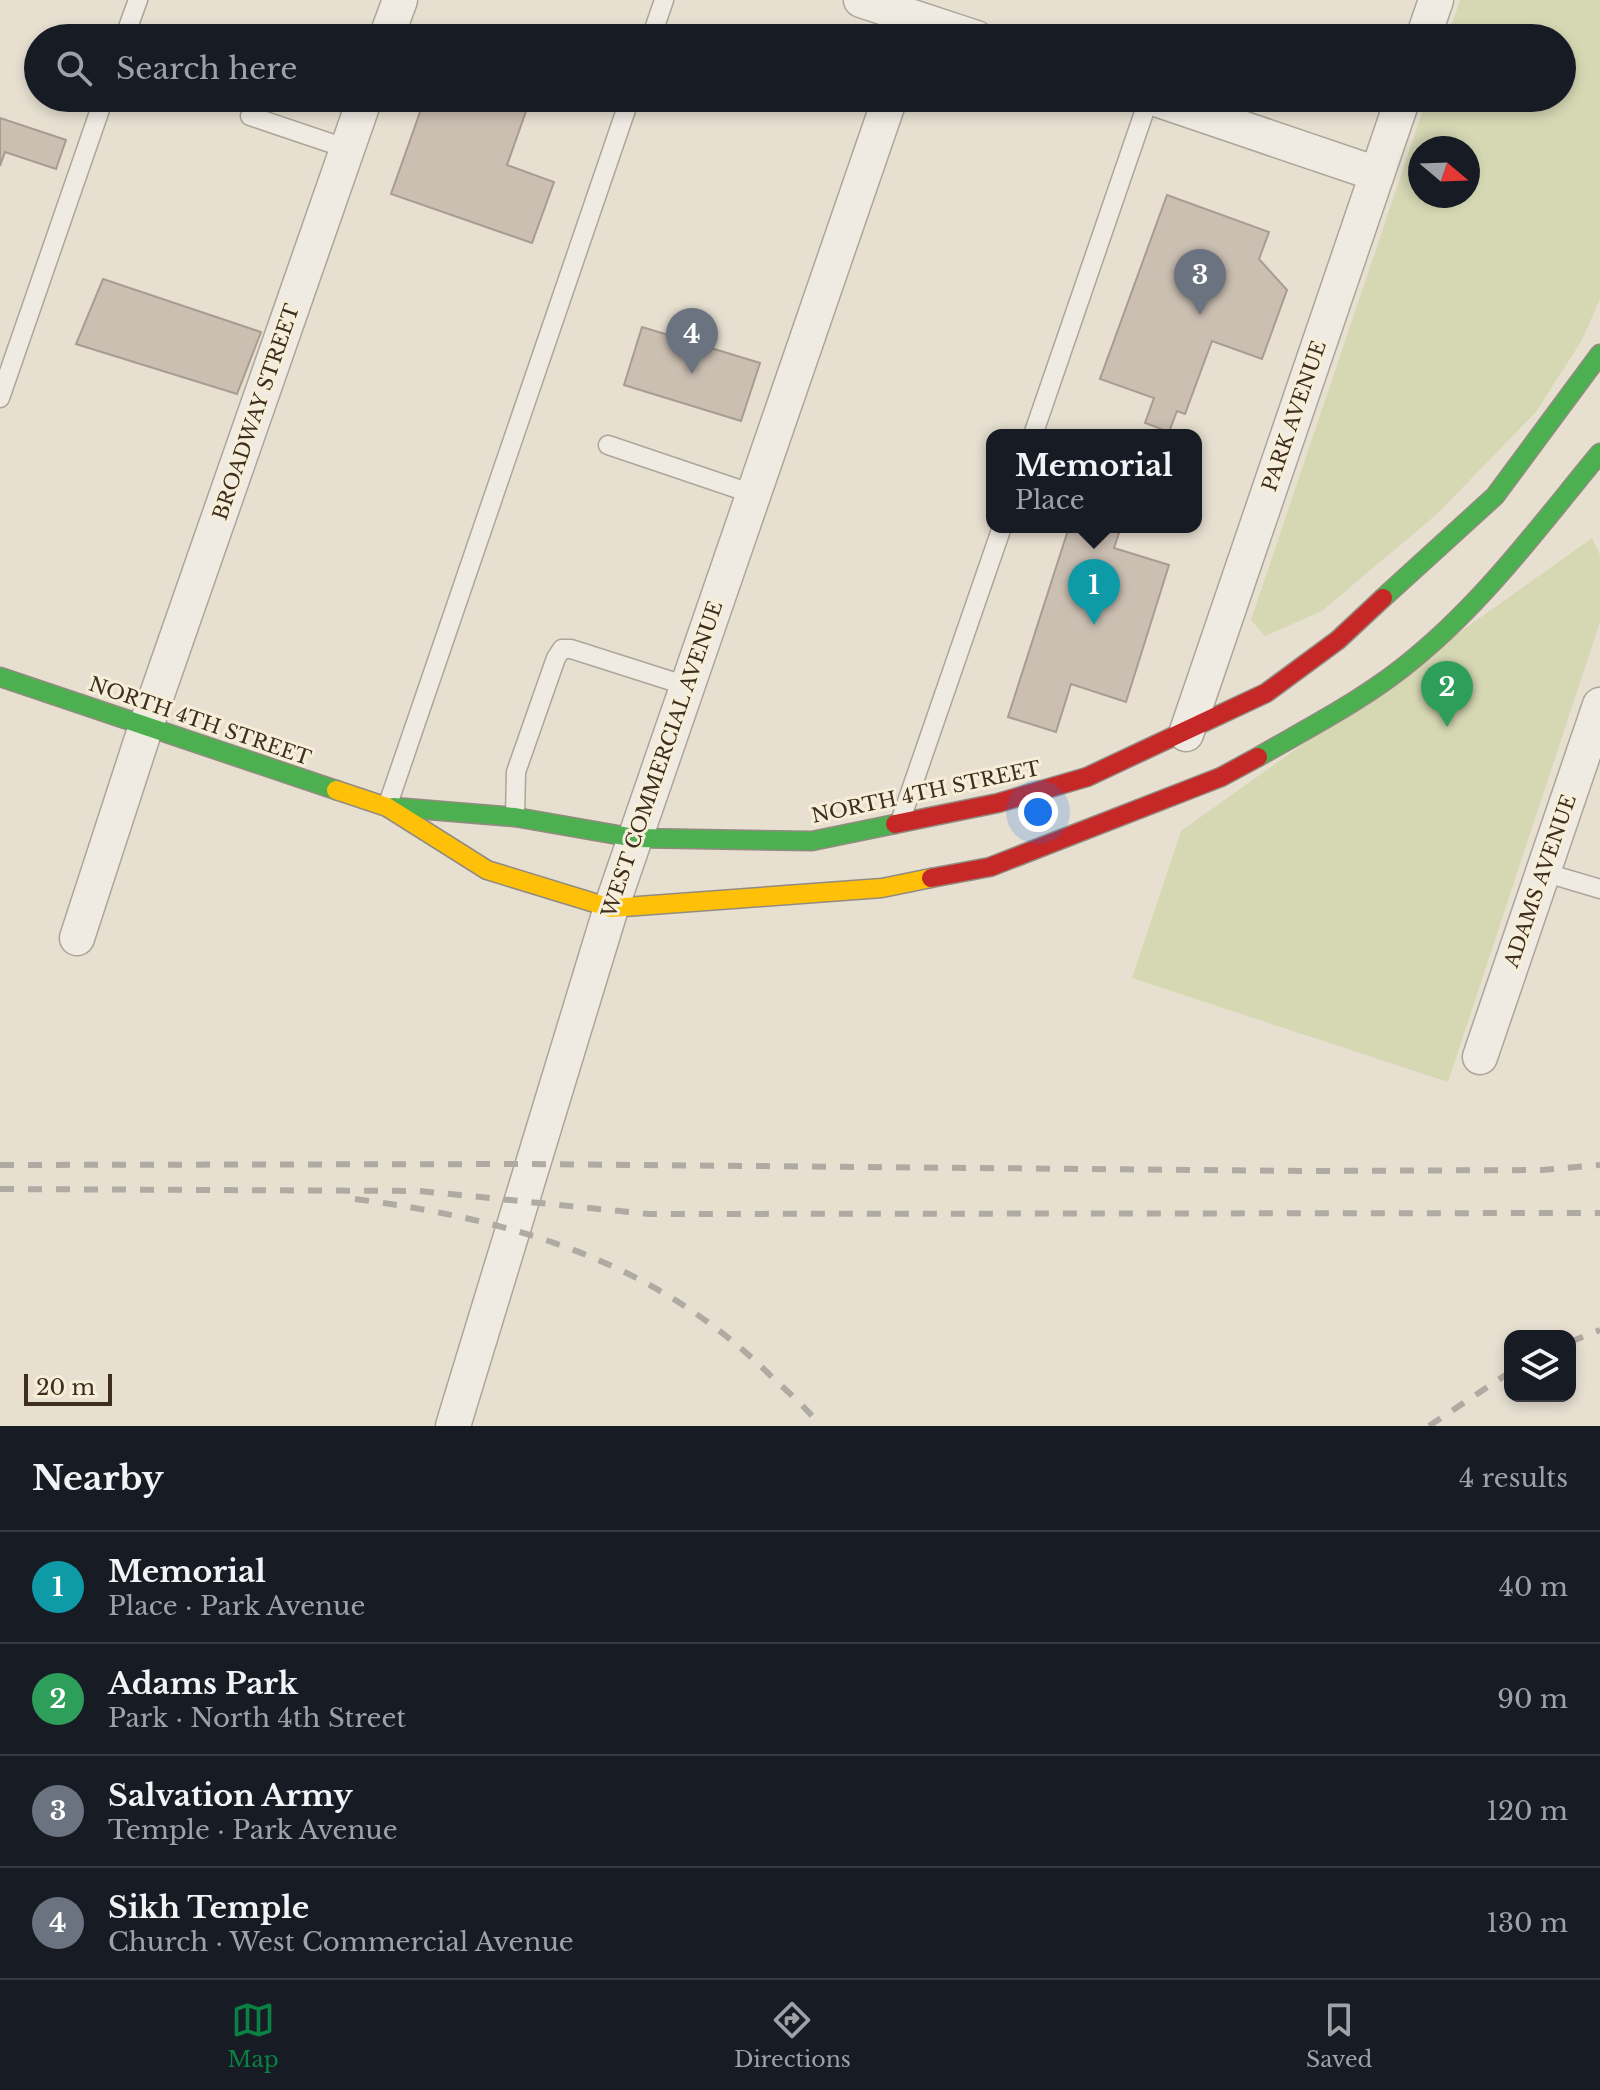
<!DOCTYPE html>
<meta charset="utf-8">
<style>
body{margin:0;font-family:"Libre Baskerville",serif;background:#20242c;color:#f1f3f6}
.controls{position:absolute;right:24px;bottom:24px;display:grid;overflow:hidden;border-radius:16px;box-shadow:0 4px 12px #0003}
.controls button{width:72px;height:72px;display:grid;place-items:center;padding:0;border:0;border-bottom:2px solid #363941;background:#171b24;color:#f1f3f6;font:40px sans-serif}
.compass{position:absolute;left:1408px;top:136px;width:72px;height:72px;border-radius:50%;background:#171b24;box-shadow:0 4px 12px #0003;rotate:109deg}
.scale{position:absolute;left:24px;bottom:20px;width:88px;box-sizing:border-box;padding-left:8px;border:4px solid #3d2e20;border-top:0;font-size:22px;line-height:28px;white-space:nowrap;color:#3d2e20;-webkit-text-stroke:6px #f7eed8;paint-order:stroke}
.you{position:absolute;left:1038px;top:812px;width:28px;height:28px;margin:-20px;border:6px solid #fff;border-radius:50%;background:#1a73e8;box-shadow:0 0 0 12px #1a73e833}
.badge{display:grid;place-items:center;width:52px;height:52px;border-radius:50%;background:#0b8043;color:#fff;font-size:26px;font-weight:700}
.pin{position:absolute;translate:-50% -66px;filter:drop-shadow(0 2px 4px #0008)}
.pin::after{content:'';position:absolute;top:42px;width:28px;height:24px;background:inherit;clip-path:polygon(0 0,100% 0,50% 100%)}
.popup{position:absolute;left:986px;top:429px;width:216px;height:104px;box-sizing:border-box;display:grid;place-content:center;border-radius:16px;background:#171b24;filter:drop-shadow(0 2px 6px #0005);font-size:26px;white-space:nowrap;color:#9ea1a6}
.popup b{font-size:30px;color:#f1f3f6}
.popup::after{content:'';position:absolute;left:50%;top:100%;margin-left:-16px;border:16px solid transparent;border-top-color:#171b24}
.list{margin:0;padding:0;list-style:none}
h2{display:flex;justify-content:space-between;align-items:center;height:104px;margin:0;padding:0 32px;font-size:34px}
h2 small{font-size:26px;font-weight:400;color:#9ea1a6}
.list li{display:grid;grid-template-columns:52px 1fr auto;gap:24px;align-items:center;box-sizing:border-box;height:112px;padding:0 32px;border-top:2px solid #363941}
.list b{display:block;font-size:30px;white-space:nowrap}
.list p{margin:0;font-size:26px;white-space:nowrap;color:#9ea1a6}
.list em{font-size:26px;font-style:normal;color:#9ea1a6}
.icon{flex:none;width:44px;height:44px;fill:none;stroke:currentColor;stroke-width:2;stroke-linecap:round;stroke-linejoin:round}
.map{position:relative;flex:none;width:1600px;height:1426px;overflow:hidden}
.search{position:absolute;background:#171b24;box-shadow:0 4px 12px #0003;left:24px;right:24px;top:24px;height:88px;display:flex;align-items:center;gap:20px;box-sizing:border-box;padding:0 28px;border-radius:44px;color:#9ea1a6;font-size:30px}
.sheet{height:552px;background:#171b24}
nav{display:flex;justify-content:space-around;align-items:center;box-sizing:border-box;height:112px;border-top:2px solid #363941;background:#171b24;font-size:22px;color:#9ea1a6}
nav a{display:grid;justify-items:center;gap:4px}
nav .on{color:#0b8043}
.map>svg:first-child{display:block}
.green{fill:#d6d7b3;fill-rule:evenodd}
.building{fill:#cbbfb2;stroke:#a89c90;stroke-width:2}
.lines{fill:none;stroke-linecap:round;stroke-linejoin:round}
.lane-casing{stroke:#ada599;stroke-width:21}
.street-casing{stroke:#ada599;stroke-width:37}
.fast-casing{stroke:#928b80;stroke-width:21}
.slow-casing{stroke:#928b80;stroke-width:21}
.jam-casing{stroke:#928b80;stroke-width:21}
.lane{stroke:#efebe3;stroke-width:18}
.street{stroke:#efebe3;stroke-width:34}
.fast{stroke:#4caf50;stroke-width:18}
.slow{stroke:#ffc107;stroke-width:18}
.jam{stroke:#c62828;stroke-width:18}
.rail{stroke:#afaaa2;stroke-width:6;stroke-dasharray:14 14;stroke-linecap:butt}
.labels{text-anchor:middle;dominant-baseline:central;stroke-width:6;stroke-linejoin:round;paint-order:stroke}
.street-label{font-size:20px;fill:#3d2e20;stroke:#f7eed8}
</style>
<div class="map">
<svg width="1600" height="1426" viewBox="0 0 1600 1426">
<rect width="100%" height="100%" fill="#e7e0d1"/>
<path class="green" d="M 1460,0 L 1600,0 L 1600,299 L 1582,340 L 1536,412 L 1437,514 L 1322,611 L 1265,636 L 1251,620 L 1427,98 L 1562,98 L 1562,38 L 1447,38 ZM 1420,148 L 1468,148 L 1468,196 L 1420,196 Z
M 1592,538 L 1600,555 L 1600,622 L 1448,1082 L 1132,978 L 1181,831 Z"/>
<path class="building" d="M 425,98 L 530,100 L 507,165 L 554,182 L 532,243 L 391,194 Z
M 0,118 L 66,140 L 56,169 L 5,152 L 0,166 Z
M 1167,195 L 1269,232 L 1259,259 L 1287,290 L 1262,359 L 1212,341 L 1185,414 L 1177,411 L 1169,432 L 1145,423 L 1154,398 L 1100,379 Z
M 103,279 L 261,332 L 237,394 L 76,344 Z
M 642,327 L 760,363 L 741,421 L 624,385 Z
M 1069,527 L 1121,527 L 1114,548 L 1169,565 L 1126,702 L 1071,684 L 1056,732 L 1008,717 Z"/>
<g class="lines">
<g class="lane-casing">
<path id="lane" d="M 124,38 L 138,0
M 651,38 L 664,0
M 250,116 L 348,149
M 0,398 L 104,98
M 1033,435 L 1149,98
M 608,445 L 753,494
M 387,807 L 630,98
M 515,817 L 516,772 L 556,658 L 562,649 L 571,649 L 687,686
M 901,819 L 1002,527
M 1543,872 L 1600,889"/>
</g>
<g class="street-casing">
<path id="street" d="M 861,0 L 976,38
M 386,38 L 400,0
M 1423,38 L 1436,0
M 1153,98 L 1377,174
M 1186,734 L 1403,98
M 77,938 L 146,726 L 365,98
M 1480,1057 L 1600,705
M 453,1426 L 611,908 L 890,98"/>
</g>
<g class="fast-casing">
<path id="fast" d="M 1383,598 L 1495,496 L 1600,354
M 0,677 L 336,790
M 1258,757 C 1312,726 1369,697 1417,656 C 1487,598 1542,523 1600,453
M 393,807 L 515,817 L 635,838 L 812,841 L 895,824"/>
</g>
<g class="slow-casing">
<path id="slow" d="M 336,790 L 387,807 L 487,870 L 611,908 L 882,888 L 931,878"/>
</g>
<g class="jam-casing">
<path id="jam" d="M 895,824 L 998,803 L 1087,777 L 1266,693 L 1338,640 L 1383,598
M 931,878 L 990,867 L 1221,777 L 1258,757"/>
</g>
<use href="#lane" class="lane"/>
<use href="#street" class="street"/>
<use href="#fast" class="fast"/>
<use href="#slow" class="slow"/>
<use href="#jam" class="jam"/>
<path class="rail" d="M 0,1165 L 532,1164 L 1312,1171 L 1542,1170 L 1600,1165
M 0,1189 L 420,1191 L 649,1214 L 1600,1213
M 355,1199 C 515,1220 656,1261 773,1378 C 789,1393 807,1408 820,1426
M 1570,1342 L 1600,1330
M 1429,1426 L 1510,1372"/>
</g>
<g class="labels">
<g class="street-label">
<text transform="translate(256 412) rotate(-71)">BROADWAY STREET</text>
<text transform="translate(1294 416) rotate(-71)">PARK AVENUE</text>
<text transform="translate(200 721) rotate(19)">NORTH 4TH STREET</text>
<text transform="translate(662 759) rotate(-71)">WEST COMMERCIAL AVENUE</text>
<text transform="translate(926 792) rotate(-12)">NORTH 4TH STREET</text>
<text transform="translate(1540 881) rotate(-71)">ADAMS AVENUE</text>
</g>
</g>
</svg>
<div class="controls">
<button><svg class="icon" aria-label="layers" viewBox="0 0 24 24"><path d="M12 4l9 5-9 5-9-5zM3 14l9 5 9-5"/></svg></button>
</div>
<svg class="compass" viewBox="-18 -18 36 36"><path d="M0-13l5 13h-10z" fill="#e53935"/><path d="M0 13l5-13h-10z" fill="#9ea1a6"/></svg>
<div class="scale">20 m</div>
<div class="you"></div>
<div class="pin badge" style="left:1094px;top:625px;background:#0f9aa8">1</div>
<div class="popup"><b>Memorial</b>Place</div>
<div class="pin badge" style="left:1447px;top:727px;background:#2e9e5b">2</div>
<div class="pin badge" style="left:1200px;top:315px;background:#6b7280">3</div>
<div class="pin badge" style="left:692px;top:374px;background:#6b7280">4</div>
<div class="search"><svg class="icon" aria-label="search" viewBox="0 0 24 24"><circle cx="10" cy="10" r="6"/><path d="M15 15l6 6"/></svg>Search here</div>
</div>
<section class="sheet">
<h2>Nearby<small>4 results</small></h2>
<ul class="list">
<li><span class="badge" style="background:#0f9aa8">1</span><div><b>Memorial</b><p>Place · Park Avenue</p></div><em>40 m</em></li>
<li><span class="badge" style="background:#2e9e5b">2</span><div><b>Adams Park</b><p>Park · North 4th Street</p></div><em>90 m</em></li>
<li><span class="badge" style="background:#6b7280">3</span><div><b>Salvation Army</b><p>Temple · Park Avenue</p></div><em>120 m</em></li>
<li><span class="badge" style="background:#6b7280">4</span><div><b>Sikh Temple</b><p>Church · West Commercial Avenue</p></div><em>130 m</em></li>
</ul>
</section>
<nav>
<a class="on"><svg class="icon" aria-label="map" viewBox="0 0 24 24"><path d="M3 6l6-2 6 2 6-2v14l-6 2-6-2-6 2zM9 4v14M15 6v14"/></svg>Map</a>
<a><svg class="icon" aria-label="directions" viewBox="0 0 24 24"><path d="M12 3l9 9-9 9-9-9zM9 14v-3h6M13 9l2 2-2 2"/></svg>Directions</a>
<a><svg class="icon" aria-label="saved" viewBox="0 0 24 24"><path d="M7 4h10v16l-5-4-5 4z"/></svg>Saved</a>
</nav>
